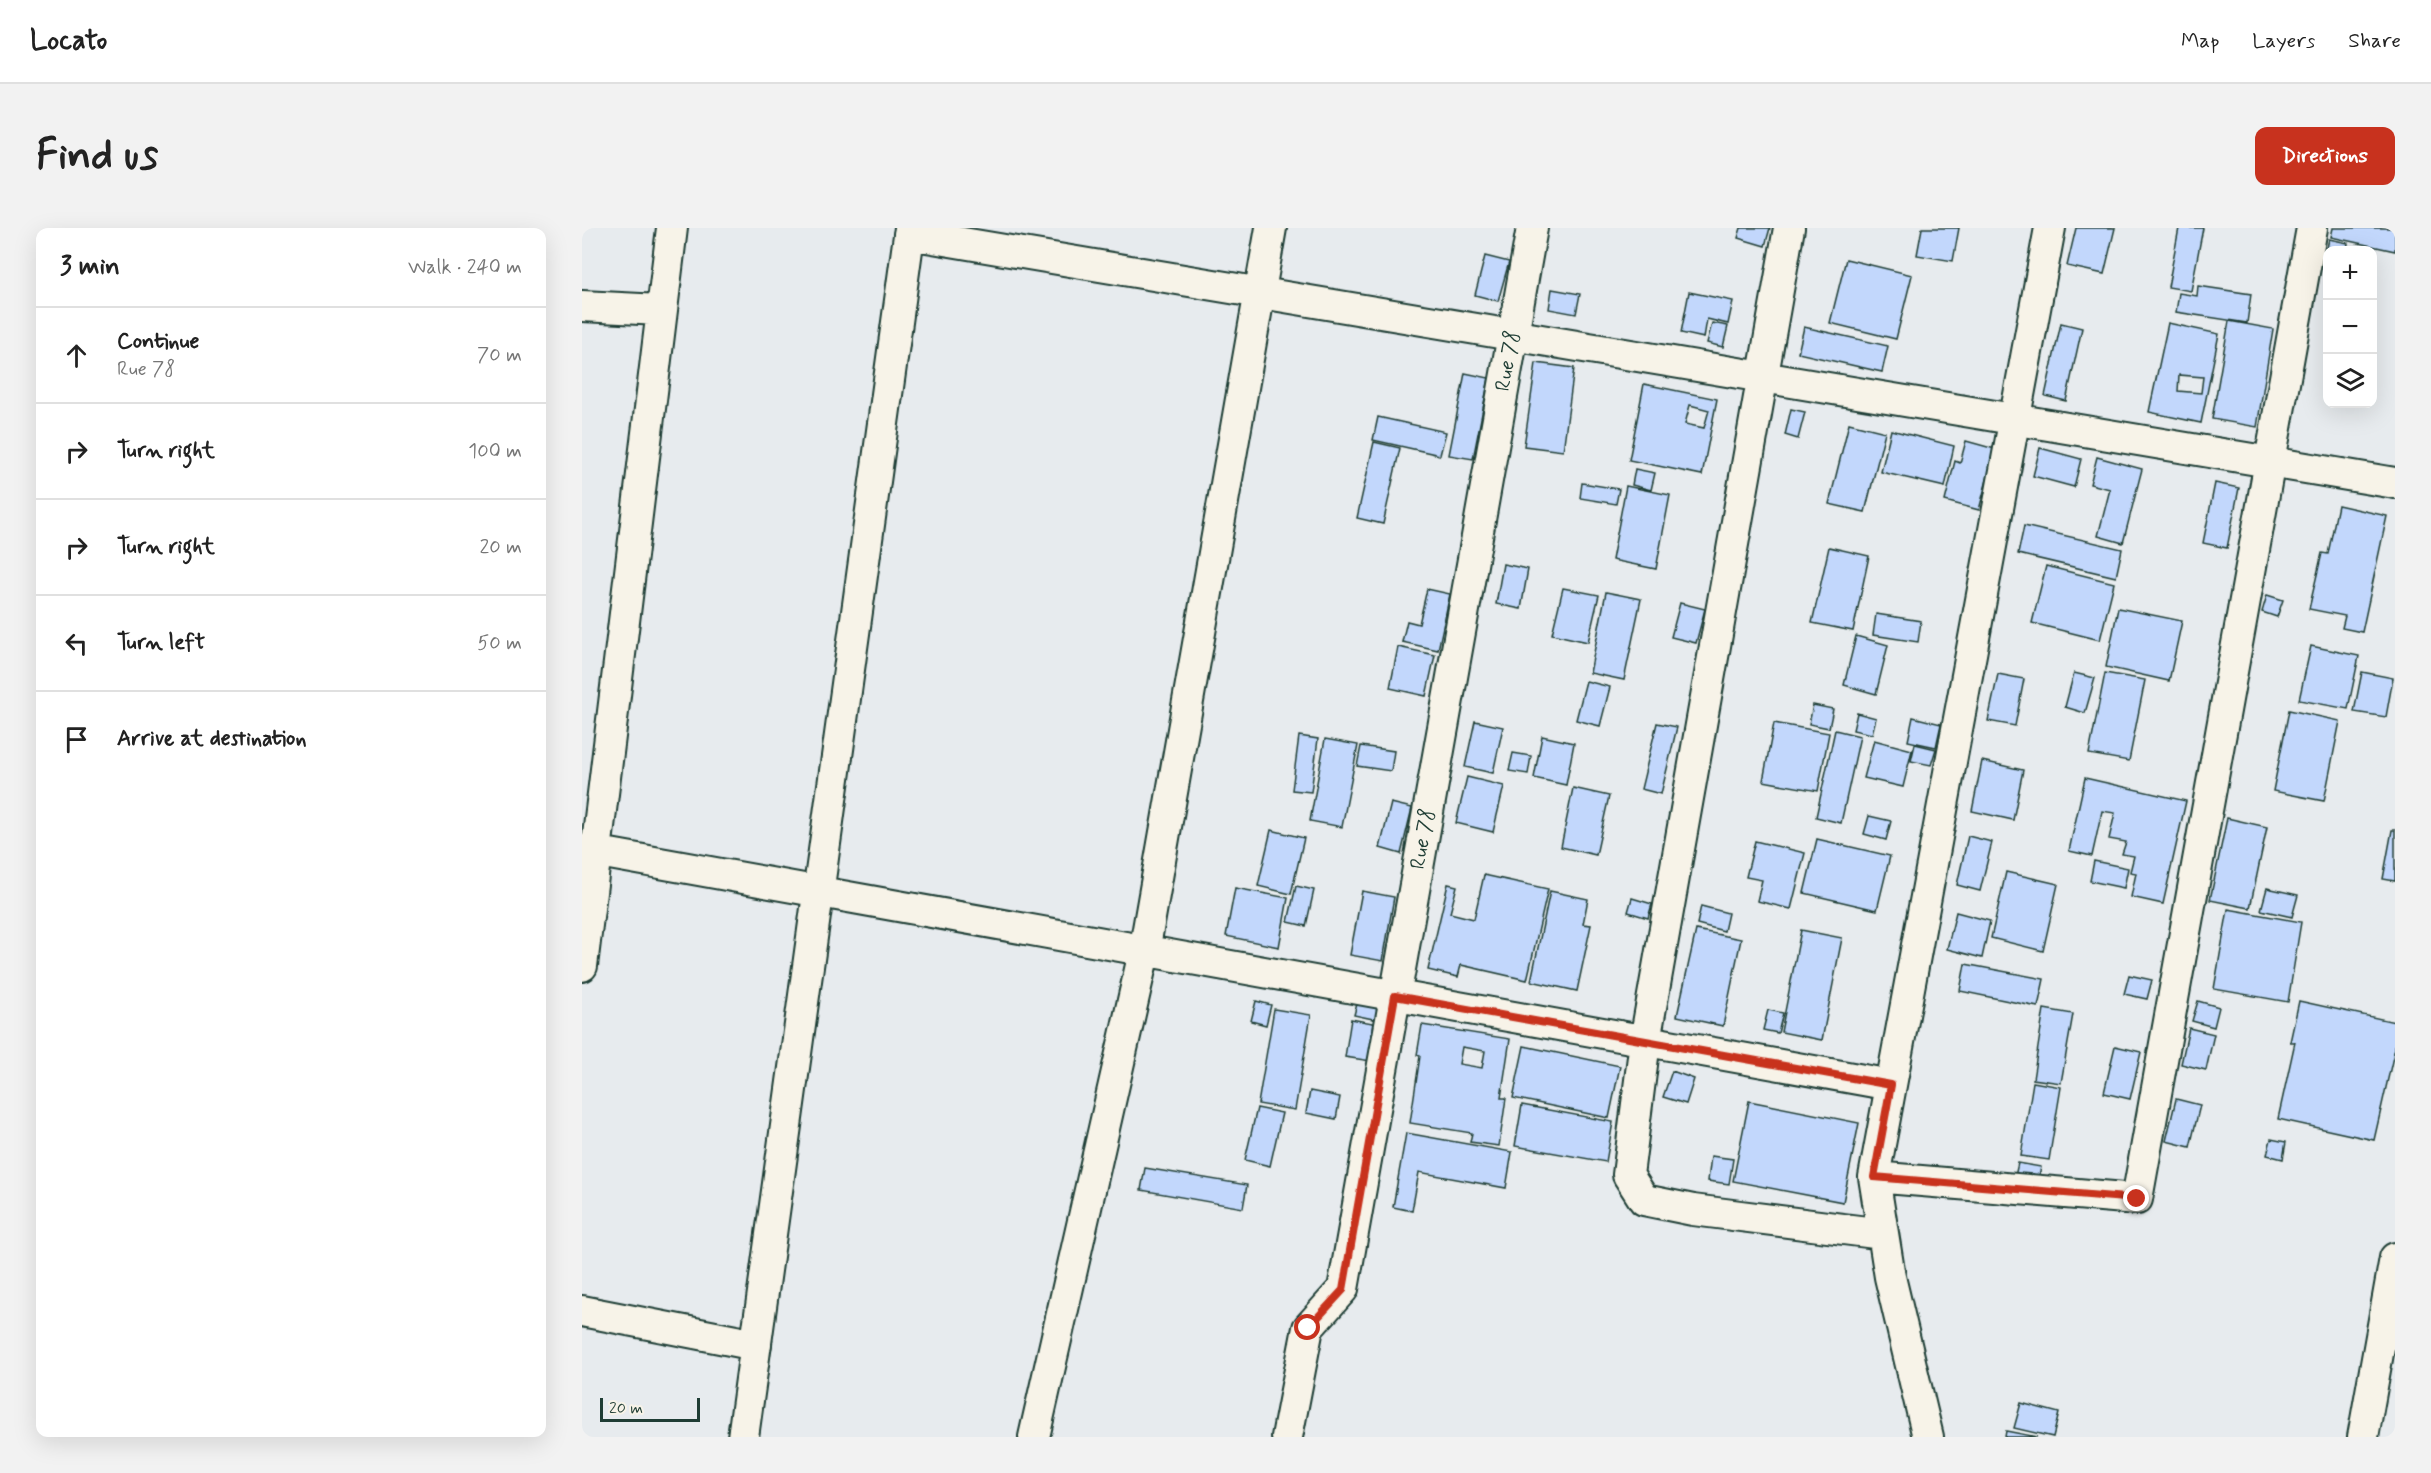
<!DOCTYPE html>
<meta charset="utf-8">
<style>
body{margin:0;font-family:Mynerve,sans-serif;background:#f2f2f2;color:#222}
.controls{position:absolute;right:18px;top:18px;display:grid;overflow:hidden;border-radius:12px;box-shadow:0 6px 24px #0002}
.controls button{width:54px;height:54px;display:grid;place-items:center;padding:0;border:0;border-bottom:2px solid #e0e0e0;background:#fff;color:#222;font:30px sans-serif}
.scale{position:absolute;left:18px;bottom:15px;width:100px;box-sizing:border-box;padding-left:6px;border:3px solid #1f3d34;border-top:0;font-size:16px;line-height:21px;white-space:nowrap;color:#1f3d34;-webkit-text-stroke:4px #f7f3e8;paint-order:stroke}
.stop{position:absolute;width:18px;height:18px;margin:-14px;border:4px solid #c8321e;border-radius:50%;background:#fff}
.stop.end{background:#c8321e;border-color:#fff;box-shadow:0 2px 6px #0008}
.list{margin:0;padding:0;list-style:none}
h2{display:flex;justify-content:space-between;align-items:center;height:78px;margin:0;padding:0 24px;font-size:26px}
h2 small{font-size:20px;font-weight:400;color:#767676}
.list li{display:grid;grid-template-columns:39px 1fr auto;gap:18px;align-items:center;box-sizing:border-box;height:96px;padding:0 24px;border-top:2px solid #e0e0e0}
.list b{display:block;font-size:22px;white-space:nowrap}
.list p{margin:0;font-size:20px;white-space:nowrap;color:#767676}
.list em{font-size:20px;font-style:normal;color:#767676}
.icon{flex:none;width:33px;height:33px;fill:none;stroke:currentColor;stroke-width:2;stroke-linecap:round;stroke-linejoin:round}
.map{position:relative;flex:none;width:1813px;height:1209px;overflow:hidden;border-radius:12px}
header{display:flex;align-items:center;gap:36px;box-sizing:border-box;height:84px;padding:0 30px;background:#fff;border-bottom:2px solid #e0e0e0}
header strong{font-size:28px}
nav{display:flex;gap:33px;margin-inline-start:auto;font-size:21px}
.intro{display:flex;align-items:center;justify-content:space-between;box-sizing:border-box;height:144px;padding:0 36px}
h1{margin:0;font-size:42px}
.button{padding:15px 27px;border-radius:12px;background:#c8321e;color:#fff;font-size:21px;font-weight:700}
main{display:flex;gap:36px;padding:0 36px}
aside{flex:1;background:#fff;border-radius:12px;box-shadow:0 6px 24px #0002}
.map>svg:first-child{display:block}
.building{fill:#c2d7fc;stroke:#1f3d34;stroke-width:1.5;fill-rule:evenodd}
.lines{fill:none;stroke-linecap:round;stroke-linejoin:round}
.street-casing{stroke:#1f3d34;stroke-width:34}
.street{stroke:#f7f3e8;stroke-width:30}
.route{stroke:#c8321e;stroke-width:8}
.labels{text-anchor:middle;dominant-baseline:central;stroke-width:6;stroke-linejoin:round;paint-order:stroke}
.street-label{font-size:21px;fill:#1f3d34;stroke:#f7f3e8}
</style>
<header>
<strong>Locato</strong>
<nav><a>Map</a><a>Layers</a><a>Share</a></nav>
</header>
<div class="intro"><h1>Find us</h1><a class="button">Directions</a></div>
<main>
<aside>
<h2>3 min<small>Walk · 240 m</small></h2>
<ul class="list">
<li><svg class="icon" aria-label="ahead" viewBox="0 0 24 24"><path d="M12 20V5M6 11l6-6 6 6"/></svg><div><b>Continue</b><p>Rue 78</p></div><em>70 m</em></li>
<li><svg class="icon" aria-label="right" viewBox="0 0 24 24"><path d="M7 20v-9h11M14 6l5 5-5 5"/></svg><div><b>Turn right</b></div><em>100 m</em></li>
<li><svg class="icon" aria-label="right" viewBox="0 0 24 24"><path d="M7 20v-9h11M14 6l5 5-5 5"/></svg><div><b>Turn right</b></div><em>20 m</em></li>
<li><svg class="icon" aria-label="left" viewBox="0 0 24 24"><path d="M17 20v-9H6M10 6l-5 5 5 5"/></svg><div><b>Turn left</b></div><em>50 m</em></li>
<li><svg class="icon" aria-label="arrive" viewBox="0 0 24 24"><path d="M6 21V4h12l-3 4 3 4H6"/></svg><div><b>Arrive at destination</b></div></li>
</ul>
</aside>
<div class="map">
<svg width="1813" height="1209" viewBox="0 0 1813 1209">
<rect width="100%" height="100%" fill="#e7ebee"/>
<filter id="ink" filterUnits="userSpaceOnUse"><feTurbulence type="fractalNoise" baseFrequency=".0167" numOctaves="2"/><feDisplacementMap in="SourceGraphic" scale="12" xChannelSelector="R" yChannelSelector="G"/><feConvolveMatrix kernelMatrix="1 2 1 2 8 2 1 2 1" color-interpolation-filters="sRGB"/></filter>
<g filter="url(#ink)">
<path class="building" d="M 1159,0 L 1188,0 L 1183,18 L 1156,10 Z
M 1340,0 L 1377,0 L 1371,33 L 1335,27 Z
M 1494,0 L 1533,0 L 1522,46 L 1485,38 Z
M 1597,0 L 1621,0 L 1609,63 L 1586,59 Z
M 1751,0 L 1813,0 L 1813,23 L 1749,9 Z
M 1747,11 L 1766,15 L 1765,22 L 1746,22 L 1746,39 L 1741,38 Z
M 903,28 L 927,34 L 916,73 L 893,67 Z
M 1264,31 L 1330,47 L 1314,111 L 1248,95 Z
M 1616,58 L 1669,66 L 1665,95 L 1594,84 L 1597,65 L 1615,68 Z
M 970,61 L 998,66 L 994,86 L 967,81 Z
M 1107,64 L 1151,73 L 1146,96 L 1125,91 L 1122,110 L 1099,105 Z
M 1647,93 L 1691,101 L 1675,199 L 1630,191 Z
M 1130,95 L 1146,98 L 1141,119 L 1125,115 Z
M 1479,95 L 1500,100 L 1484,173 L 1463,168 Z
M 1586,95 L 1637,106 L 1619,195 L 1567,184 ZM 1597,147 L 1621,149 L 1619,165 L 1596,163 Z
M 1222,99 L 1306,118 L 1300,144 L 1216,125 Z
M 954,135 L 992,140 L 981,223 L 942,218 Z
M 883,145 L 907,150 L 891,231 L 867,227 Z
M 1062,156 L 1135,171 L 1120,247 L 1047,232 ZM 1108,177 L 1127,182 L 1122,200 L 1103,196 Z
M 1209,181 L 1223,184 L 1216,211 L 1203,207 Z
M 796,189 L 864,204 L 858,227 L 791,212 Z
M 1267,195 L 1303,204 L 1283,284 L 1247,276 Z
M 1309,202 L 1372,218 L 1363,259 L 1299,244 Z
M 1384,213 L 1413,221 L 1397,282 L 1363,273 L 1373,233 L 1378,235 Z
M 792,214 L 818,220 L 801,296 L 775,290 Z
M 1458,220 L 1499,231 L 1492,259 L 1451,248 Z
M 1515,229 L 1560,241 L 1541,315 L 1516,308 L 1528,261 L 1508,256 Z
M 1053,241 L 1073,245 L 1069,262 L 1050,257 Z
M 1000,255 L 1037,261 L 1034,276 L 998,270 Z
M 1633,255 L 1657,260 L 1645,320 L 1621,315 Z
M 1044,258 L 1088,267 L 1074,341 L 1030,332 Z
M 1756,277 L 1805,288 L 1780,404 L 1760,400 L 1763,388 L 1727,381 L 1740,325 L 1746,326 Z
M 1442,298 L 1540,321 L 1534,349 L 1436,326 Z
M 1247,319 L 1287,328 L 1271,403 L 1230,395 Z
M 921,336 L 946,341 L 939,381 L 914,376 Z
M 1464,338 L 1532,355 L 1518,412 L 1450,395 Z
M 981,360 L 1017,367 L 1006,414 L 970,406 Z
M 845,361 L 868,366 L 856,422 L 820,414 L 825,393 L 837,396 Z
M 1024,364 L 1059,371 L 1042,452 L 1008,445 Z
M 1685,367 L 1701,372 L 1695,389 L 1680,384 Z
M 1098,375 L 1123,381 L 1114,415 L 1089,409 Z
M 1536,380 L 1600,393 L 1587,453 L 1524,439 Z
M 1294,386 L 1339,393 L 1336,414 L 1291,407 Z
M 1274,408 L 1306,417 L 1294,466 L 1262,457 Z
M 1729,418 L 1777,428 L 1766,481 L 1717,472 Z
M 816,419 L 853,427 L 844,468 L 808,460 Z
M 1780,444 L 1811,450 L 1804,489 L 1772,484 Z
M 1492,445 L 1513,450 L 1503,485 L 1483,479 Z
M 1523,445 L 1563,452 L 1547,533 L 1507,526 Z
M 1416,446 L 1442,451 L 1433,498 L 1406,493 Z
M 1004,453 L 1028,459 L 1018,498 L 994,492 Z
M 1231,477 L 1251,481 L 1247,500 L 1227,496 Z
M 1707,482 L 1758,493 L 1742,573 L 1691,563 Z
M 1275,485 L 1294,490 L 1290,506 L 1271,502 Z
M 1331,489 L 1359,496 L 1354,519 L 1326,513 Z
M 893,493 L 921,499 L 911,545 L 883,539 Z
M 1075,495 L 1095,499 L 1079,566 L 1059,561 Z
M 1192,495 L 1247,505 L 1236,563 L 1181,553 Z
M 1253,502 L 1278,508 L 1259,595 L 1234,589 Z
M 717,508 L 736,511 L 729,564 L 710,562 Z
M 960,508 L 992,515 L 984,557 L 952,550 Z
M 743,511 L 776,517 L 760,599 L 728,593 Z
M 1292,512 L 1330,522 L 1321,559 L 1282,550 Z
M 1333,516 L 1354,521 L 1349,537 L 1329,533 Z
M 779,518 L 812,523 L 809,543 L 775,538 Z
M 931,525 L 949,528 L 946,546 L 927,543 Z
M 1400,533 L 1441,542 L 1431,592 L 1390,583 Z
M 885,549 L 922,558 L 911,604 L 874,595 Z
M 1503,550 L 1604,573 L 1581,676 L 1549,669 L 1554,645 L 1548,644 L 1552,628 L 1540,626 L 1544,614 L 1527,611 L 1533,585 L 1520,583 L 1510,628 L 1487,623 Z
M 991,560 L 1027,568 L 1014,627 L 979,619 Z
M 809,575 L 830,580 L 819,626 L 798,620 Z
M 1287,588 L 1309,593 L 1304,612 L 1282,606 Z
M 1645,590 L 1685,599 L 1668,680 L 1628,672 Z
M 689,602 L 722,610 L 709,666 L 676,658 Z
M 1810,602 L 1813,602 L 1813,653 L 1801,651 Z
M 1386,608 L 1410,614 L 1398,663 L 1375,657 Z
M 1235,611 L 1308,628 L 1295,682 L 1222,665 Z
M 1173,613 L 1223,625 L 1209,681 L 1175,673 L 1180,652 L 1164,649 Z
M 1512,633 L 1546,640 L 1542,660 L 1508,653 Z
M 1424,644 L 1476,656 L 1461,723 L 1409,710 Z
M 902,647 L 966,661 L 945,752 L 879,737 L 876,749 L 846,742 L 866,656 L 875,658 L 868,685 L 892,691 Z
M 714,658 L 732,662 L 724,698 L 706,694 Z
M 653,660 L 706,670 L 697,719 L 644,708 Z
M 1685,660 L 1716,667 L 1710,689 L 1679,682 Z
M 780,663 L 812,669 L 801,733 L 768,727 Z
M 968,663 L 1006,671 L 1001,696 L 1009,697 L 995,763 L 949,753 Z
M 1050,670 L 1070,676 L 1066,690 L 1046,684 Z
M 1119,678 L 1146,685 L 1142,703 L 1115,696 Z
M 1646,681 L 1719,694 L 1706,774 L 1632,761 Z
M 1374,684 L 1408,693 L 1400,730 L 1365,721 Z
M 1114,702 L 1159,711 L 1141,798 L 1095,788 Z
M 1219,702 L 1260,710 L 1240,812 L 1199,804 Z
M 1383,736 L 1462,751 L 1456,779 L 1378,763 Z
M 1547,747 L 1570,752 L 1565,771 L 1542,766 Z
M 674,773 L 689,777 L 684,797 L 669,793 Z
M 1616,773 L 1637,779 L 1632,799 L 1610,793 Z
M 1717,773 L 1813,794 L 1813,820 L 1792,912 L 1696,891 L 1713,814 L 1708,814 Z
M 775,776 L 799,781 L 796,792 L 772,787 Z
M 692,781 L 729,787 L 713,882 L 676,876 Z
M 1462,781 L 1491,786 L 1479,855 L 1451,851 Z
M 1186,782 L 1201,785 L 1196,805 L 1181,802 Z
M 769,791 L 796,796 L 789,833 L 763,829 Z
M 840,797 L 928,811 L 919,870 L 924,870 L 917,918 L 888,914 L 890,905 L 828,895 L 838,828 L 835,827 ZM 880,819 L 903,823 L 900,840 L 877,836 Z
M 1607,800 L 1632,806 L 1624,842 L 1599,836 Z
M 942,818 L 1038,838 L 1027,890 L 931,870 Z
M 1533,818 L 1559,824 L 1548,871 L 1522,865 Z
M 1090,843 L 1112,851 L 1104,876 L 1081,869 Z
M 1451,854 L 1479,859 L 1467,932 L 1439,928 Z
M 728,863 L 758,869 L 754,891 L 724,885 Z
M 1594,871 L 1618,877 L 1608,919 L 1584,913 Z
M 1167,873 L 1277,895 L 1261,974 L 1151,953 Z
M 940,877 L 1031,894 L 1024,934 L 933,918 Z
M 675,880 L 700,885 L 688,938 L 663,932 Z
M 824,905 L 930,924 L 924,960 L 837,944 L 830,983 L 811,979 Z
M 1689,911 L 1704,914 L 1701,931 L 1685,927 Z
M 1129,928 L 1151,931 L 1147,956 L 1126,953 Z
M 1436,935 L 1459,939 L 1456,953 L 1433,948 Z
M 563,940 L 665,957 L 661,980 L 559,962 Z
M 1439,1175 L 1477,1185 L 1471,1209 L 1432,1200 Z
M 1424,1203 L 1455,1209 L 1423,1209 Z"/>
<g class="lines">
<g class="street-casing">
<path id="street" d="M 1207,0 L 1063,813 L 1046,947 L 1062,972 L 1111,982 L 1301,1006
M 327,6 L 1813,255
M 0,78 L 78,82
M 0,621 L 1309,857
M 0,738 L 90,0
M 1292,949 L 1555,971 L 1730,0
M 0,1083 L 174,1117
M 161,1209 L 328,0
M 452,1209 L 562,724 L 689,0
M 705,1209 L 726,1100 L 761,1061 L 950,0
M 1346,1209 L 1308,1049 L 1292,949 L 1468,0
M 1781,1209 L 1813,1030"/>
</g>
<use href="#street" class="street"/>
</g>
</g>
<g class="lines" filter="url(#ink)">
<path class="route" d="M 726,1100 L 761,1062 L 813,768 L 1309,857 L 1292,949 L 1555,971"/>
</g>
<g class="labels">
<g class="street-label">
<text transform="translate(926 133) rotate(-80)">Rue 78</text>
<text transform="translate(841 611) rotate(-80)">Rue 78</text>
</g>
</g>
</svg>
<div class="controls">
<button>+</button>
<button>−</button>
<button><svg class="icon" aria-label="layers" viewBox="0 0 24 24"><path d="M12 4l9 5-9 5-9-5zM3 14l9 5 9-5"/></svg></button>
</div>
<div class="scale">20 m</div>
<div class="stop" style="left:726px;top:1100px"></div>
<div class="stop end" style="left:1555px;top:971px"></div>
</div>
</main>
